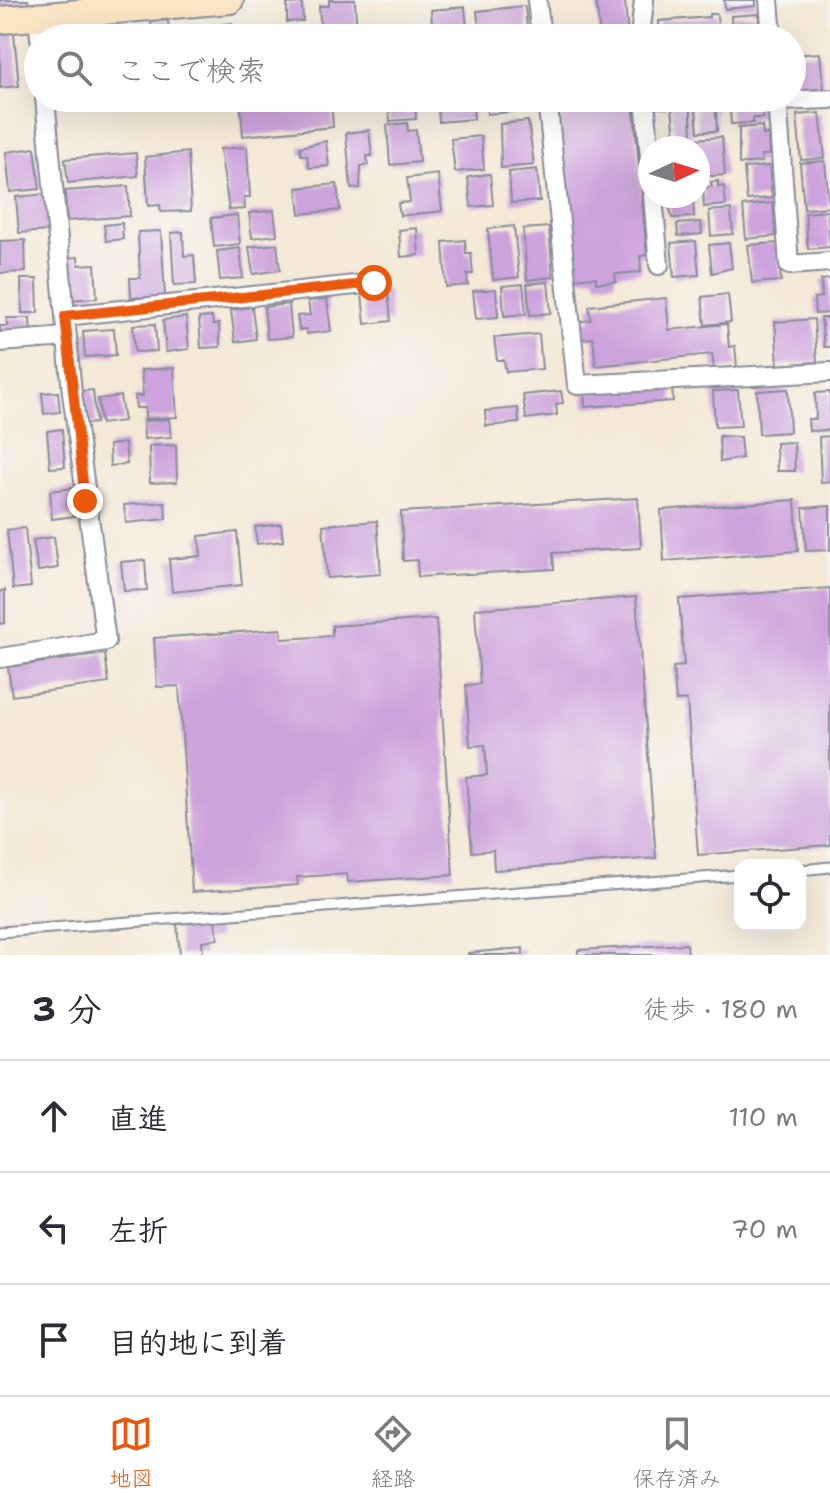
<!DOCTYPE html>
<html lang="ja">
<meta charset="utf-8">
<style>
body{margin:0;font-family:"Shantell Sans","Klee One",sans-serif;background:#f2f2f3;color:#2b2b33}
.controls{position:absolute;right:24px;bottom:24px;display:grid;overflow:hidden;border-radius:16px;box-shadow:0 8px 32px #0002}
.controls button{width:72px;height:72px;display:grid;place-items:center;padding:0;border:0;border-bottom:2px solid #e1e1e2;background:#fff;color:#2b2b33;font:40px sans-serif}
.compass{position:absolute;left:638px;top:136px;width:72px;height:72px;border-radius:50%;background:#fff;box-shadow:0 8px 32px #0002;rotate:86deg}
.stop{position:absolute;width:24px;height:24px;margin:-18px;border:6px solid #ea580c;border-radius:50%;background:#fff}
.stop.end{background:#ea580c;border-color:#fff;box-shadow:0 2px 8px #0008}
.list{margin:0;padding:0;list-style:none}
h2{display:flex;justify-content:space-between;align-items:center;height:104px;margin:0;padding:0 32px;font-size:34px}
h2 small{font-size:26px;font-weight:400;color:#7c7c81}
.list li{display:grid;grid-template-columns:52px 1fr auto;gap:24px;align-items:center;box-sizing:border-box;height:112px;padding:0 32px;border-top:2px solid #e1e1e2}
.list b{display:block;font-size:30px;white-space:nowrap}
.list em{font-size:26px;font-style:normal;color:#7c7c81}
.icon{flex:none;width:44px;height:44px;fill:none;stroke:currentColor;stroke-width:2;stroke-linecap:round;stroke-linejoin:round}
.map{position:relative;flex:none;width:830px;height:955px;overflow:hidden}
.search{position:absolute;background:#fff;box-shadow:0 8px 32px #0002;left:24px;right:24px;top:24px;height:88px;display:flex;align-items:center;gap:20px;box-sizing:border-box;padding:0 28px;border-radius:44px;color:#7c7c81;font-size:30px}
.sheet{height:440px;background:#fff}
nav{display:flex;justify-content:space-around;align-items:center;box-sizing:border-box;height:112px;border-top:2px solid #e1e1e2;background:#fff;font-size:22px;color:#7c7c81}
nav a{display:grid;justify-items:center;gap:4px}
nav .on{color:#ea580c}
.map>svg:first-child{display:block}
.building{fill:#cda3dd}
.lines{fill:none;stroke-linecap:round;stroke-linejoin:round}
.service-casing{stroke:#888c9a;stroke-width:13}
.minor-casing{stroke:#888c9a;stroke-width:22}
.secondary-casing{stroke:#888c9a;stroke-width:30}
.service{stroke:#fff;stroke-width:9}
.minor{stroke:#fff;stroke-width:18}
.secondary{stroke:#fce5c4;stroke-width:26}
.route{stroke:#ea580c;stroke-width:10}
</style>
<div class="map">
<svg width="830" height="955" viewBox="0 0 830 955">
<rect width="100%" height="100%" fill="#f6f6f2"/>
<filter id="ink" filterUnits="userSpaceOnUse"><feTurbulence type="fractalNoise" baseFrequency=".0125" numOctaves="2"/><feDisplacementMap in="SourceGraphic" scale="16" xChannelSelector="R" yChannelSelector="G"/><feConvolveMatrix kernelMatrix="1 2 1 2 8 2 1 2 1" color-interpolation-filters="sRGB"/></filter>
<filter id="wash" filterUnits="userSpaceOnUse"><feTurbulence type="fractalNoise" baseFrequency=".006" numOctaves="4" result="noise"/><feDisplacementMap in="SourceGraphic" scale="32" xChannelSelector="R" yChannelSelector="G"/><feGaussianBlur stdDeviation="1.8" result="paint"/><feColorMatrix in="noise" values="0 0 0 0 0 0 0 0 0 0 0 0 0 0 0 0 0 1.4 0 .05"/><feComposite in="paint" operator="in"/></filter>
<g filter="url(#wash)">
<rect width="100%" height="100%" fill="#f4e8d6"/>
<g id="blocks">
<path class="building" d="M 0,0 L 28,0 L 29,7 L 0,9 Z
M 329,0 L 355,0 L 357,38 L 321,38 L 319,6 L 329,6 Z
M 596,0 L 625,0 L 628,38 L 600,38 Z
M 724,0 L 756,0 L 756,6 L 725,9 Z
M 302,3 L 303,21 L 287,22 L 287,4 Z
M 525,6 L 528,38 L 480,38 L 477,11 Z
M 465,7 L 468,38 L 433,38 L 431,10 Z
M 709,14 L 717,14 L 719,38 L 660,38 L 659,21 L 709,17 Z
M 759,14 L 761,38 L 732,38 L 731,16 Z
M 168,20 L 169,38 L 152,38 L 151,22 Z
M 232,23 L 233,38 L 209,38 L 208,26 Z
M 280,30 L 281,35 L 286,38 L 269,38 L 268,31 Z
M 107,32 L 107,38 L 83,38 L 83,33 Z
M 14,33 L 19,86 L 0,88 L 0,34 Z
M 820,53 L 824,89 L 793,91 L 792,55 Z
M 240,98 L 331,98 L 333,127 L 243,136 Z
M 388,98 L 408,98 L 408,103 L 415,102 L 416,119 L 390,121 Z
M 437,98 L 472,98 L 474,119 L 439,122 Z
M 486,98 L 534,98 L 535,110 L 487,114 Z
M 557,98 L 633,98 L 647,255 L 640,256 L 641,272 L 615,274 L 616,282 L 596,283 L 596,277 L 574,279 Z
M 655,98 L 667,98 L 668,108 L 656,108 Z
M 671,98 L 690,98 L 692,136 L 675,137 Z
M 695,98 L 715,98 L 717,131 L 698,132 Z
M 729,98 L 762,98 L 763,118 L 753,118 L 753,123 L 731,124 Z
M 820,113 L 825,158 L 801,160 L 797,115 Z
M 528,121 L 534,165 L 501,168 L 500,124 Z
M 407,123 L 408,131 L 416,130 L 419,162 L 390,165 L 387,125 Z
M 762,126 L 763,135 L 768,134 L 769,155 L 761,155 L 762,162 L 739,164 L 739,128 Z
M 369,130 L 372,156 L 367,156 L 368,165 L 361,166 L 360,188 L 351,189 L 346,133 Z
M 481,136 L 484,169 L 455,172 L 451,139 Z
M 658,137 L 673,137 L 673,148 L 659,148 Z
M 722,137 L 725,175 L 698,177 L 694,139 Z
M 326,141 L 329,166 L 309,168 L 307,155 L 301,155 L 300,147 Z
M 247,147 L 250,197 L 244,197 L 245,209 L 229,210 L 220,149 Z
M 35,148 L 40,189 L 10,192 L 6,152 Z
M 188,152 L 191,211 L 161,212 L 160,205 L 148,206 L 145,157 Z
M 136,153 L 138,176 L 68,183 L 65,159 Z
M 825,161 L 829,207 L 804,209 L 800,163 Z
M 769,166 L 772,198 L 747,200 L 744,168 Z
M 537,169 L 540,201 L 511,203 L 509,172 Z
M 438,174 L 442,211 L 400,216 L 398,203 L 410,202 L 407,178 Z
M 490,174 L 493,205 L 471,207 L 468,177 Z
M 718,181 L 718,187 L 724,186 L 726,205 L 704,207 L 703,188 L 712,187 L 711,182 Z
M 337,184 L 340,210 L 300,214 L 297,188 Z
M 128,186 L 130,216 L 67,221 L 65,191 Z
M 47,194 L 50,231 L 19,233 L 16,197 Z
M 667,196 L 693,196 L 694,217 L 672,218 Z
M 773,203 L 776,236 L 746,239 L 743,206 Z
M 731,209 L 733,234 L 711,236 L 709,211 Z
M 274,210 L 277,235 L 252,238 L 249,213 Z
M 828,211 L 830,247 L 808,249 L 805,213 Z
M 237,215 L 240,244 L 214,247 L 211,218 Z
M 701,222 L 702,234 L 678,236 L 677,224 Z
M 122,223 L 123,239 L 106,241 L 104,225 Z
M 514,226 L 519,277 L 493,280 L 488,229 Z
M 549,227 L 553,277 L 527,280 L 523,229 Z
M 417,228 L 419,255 L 401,257 L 399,230 Z
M 161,231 L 165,296 L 131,298 L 130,278 L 140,278 L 138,232 Z
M 183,232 L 184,256 L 194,255 L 196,284 L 174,285 L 171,233 Z
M 25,240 L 26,272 L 0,273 L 0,241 Z
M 465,240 L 466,253 L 471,253 L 473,274 L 467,274 L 468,285 L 446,287 L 443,242 Z
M 696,241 L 699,275 L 674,277 L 671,243 Z
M 729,243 L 732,268 L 712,273 L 709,245 Z
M 778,243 L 781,281 L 752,283 L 748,245 Z
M 277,244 L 280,270 L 253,274 L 249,247 Z
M 240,248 L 243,278 L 220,280 L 217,251 Z
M 78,257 L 79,265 L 95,264 L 97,298 L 69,300 L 66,258 Z
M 21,279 L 37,279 L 38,313 L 22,313 Z
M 830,279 L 830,313 L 815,314 L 814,298 L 822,297 L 821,280 Z
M 548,282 L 551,313 L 530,315 L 527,284 Z
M 523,284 L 526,314 L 504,316 L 502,286 Z
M 496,289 L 498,317 L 476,319 L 473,291 Z
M 388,290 L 391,321 L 365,324 L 362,294 Z
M 728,294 L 731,322 L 705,325 L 702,297 Z
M 666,298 L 669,330 L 727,324 L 729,347 L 735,346 L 737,367 L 714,369 L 712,354 L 596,366 L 593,338 L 579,339 L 577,322 L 591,320 L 589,306 Z
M 327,299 L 331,331 L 307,334 L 306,329 L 299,330 L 297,316 L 310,315 L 308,301 Z
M 289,304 L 292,337 L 267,339 L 264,307 Z
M 252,307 L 256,339 L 235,342 L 231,310 Z
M 186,317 L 189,349 L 166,352 L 163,320 Z
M 212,317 L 213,325 L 219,324 L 220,347 L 201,348 L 199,318 Z
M 7,318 L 30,318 L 31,335 L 0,335 L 0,326 L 7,326 Z
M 821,318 L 830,318 L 830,347 L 824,347 Z
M 814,319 L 817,362 L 778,365 L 775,322 Z
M 155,324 L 157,351 L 135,352 L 133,325 Z
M 114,329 L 116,355 L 85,357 L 83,331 Z
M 539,334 L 542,369 L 506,372 L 504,360 L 497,360 L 494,338 Z
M 174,368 L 177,417 L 145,419 L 145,408 L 136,408 L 135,396 L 143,396 L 141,370 Z
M 672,387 L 673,401 L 585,407 L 584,393 Z
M 788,389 L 790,432 L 759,434 L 757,391 Z
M 93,390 L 96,423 L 84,424 L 81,391 Z
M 738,390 L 741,426 L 715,427 L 713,391 Z
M 561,391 L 563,403 L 556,404 L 557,415 L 526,419 L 523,395 Z
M 58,392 L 60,412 L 44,414 L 42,393 Z
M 830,392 L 830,430 L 809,431 L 808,419 L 816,419 L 815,393 Z
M 120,396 L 124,421 L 101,424 L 98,399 Z
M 518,408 L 519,423 L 486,426 L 485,411 Z
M 169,419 L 171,437 L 144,439 L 143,421 Z
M 62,429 L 65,467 L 50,468 L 47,431 Z
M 719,436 L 740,437 L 742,458 L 720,462 Z
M 830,436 L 830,482 L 821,483 L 819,437 Z
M 794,442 L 795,471 L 777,471 L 776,443 Z
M 125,443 L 127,464 L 110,466 L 109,445 Z
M 176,445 L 177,482 L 150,483 L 149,446 Z
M 73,488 L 75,516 L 52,519 L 50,491 Z
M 638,498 L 641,548 L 553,553 L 554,569 L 418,577 L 417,560 L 403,561 L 401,512 Z
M 795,500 L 798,551 L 664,561 L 661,510 Z
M 165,502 L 166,519 L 126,523 L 124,505 Z
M 830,506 L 830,550 L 806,551 L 803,508 Z
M 377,521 L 381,574 L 327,578 L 323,525 Z
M 281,524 L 283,541 L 257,544 L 255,527 Z
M 25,528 L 31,587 L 13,589 L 7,530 Z
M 237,532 L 242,585 L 172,592 L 169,559 L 201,556 L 199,536 Z
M 54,537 L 58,568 L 38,571 L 33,540 Z
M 145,560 L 147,590 L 124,591 L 121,562 Z
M 830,588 L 830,845 L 698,855 L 687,700 L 676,701 L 673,667 L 684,666 L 679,599 Z
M 5,590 L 5,623 L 0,624 L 0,591 Z
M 636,597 L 656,858 L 494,870 L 493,850 L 472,852 L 466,777 L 487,775 L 485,745 L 470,746 L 466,685 L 480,684 L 475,609 Z
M 436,619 L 453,875 L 348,882 L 347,874 L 297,877 L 298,885 L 192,892 L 179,686 L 157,687 L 154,638 L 281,629 L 282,639 L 332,636 L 332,626 Z
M 105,654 L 109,683 L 12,696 L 8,667 Z
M 215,920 L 218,939 L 202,941 L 203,955 L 180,955 L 177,924 Z
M 687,944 L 688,955 L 578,955 L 578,950 Z
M 523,948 L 523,955 L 468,955 L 468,953 Z"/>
</g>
</g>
<g filter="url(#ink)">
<use href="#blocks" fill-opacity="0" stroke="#888c9a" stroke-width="2"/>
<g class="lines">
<g class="service-casing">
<path id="service" d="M 800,870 L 830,867
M 0,932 L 740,875"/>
</g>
<g class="minor-casing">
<path id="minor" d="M 537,0 L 541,38
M 769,0 L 772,38
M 38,16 L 40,38
M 640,38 L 644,0
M 547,98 L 577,385 L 830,372
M 645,98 L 650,159
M 777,98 L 789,265 L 830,262
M 778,101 L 830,99
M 653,196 L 659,265
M 65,316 L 374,283
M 0,342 L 67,337
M 0,658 L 106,641 L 72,393 L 45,98"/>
</g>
<g class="secondary-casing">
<path id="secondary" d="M 0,20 L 230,0"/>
</g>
<use href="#service" class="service"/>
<use href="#minor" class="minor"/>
<use href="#secondary" class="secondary"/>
</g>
</g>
<g class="lines" filter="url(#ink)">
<path class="route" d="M 85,501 L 65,316 L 374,283"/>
</g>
</svg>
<div class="controls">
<button><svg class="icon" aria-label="locate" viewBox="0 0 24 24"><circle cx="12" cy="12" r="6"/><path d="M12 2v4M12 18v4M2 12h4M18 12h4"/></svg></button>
</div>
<svg class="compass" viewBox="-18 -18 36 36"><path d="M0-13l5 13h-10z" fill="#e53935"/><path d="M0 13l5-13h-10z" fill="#7c7c81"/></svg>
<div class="stop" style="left:374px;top:283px"></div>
<div class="stop end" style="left:85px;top:501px"></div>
<div class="search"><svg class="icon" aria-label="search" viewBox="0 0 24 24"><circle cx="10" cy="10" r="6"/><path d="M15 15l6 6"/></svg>ここで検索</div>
</div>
<section class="sheet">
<h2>3 分<small>徒歩 · 180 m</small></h2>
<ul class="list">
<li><svg class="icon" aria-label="ahead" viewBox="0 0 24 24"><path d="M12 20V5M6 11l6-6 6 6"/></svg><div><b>直進</b></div><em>110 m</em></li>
<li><svg class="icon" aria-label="left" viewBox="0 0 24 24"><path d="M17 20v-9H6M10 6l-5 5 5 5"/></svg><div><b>左折</b></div><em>70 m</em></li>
<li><svg class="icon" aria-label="arrive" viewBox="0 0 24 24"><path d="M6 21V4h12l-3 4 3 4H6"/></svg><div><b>目的地に到着</b></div></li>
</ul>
</section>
<nav>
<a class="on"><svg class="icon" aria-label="map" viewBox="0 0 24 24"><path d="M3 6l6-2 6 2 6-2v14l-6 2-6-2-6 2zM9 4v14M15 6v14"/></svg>地図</a>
<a><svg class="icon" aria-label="directions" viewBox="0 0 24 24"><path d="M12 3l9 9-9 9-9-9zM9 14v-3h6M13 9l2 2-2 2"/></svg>経路</a>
<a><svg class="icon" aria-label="saved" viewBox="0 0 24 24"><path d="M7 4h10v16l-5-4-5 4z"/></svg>保存済み</a>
</nav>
